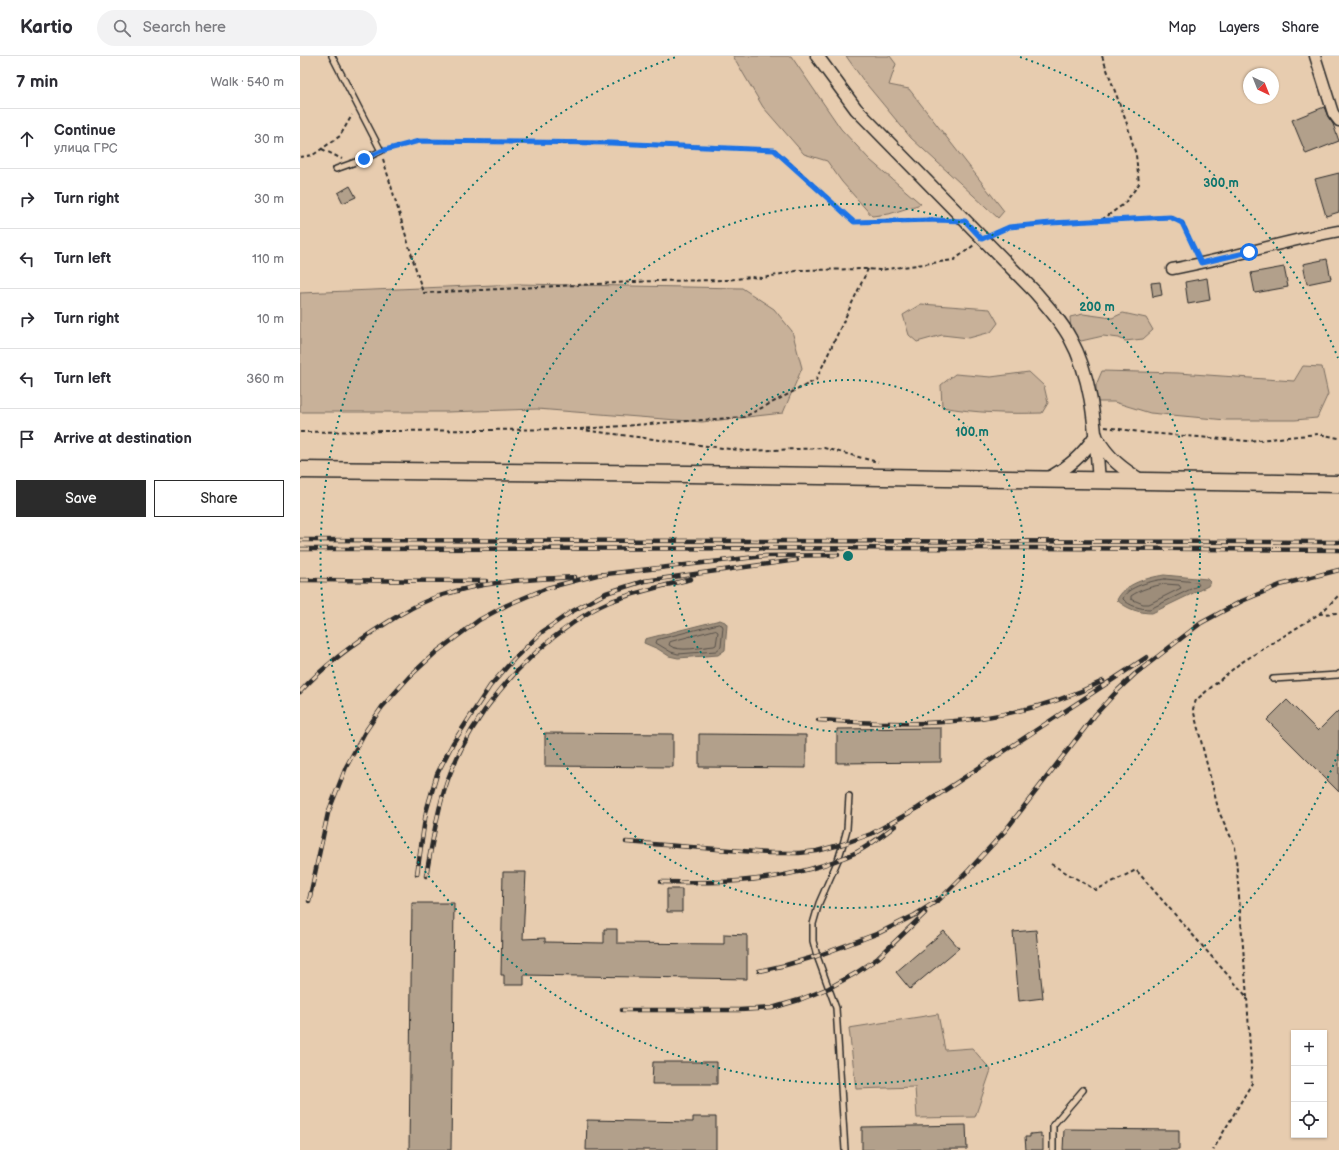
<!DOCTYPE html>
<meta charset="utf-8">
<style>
body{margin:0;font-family:"Balsamiq Sans",sans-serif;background:#f2f2f3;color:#2b2b33}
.controls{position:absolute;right:12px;bottom:12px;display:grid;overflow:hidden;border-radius:0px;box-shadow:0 1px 3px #0004}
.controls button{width:36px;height:36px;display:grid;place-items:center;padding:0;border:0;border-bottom:1px solid #e1e1e2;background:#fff;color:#2b2b33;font:20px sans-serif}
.compass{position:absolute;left:943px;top:12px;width:36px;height:36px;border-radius:50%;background:#fff;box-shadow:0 1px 3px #0004;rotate:137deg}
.stop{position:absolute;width:12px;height:12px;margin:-9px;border:3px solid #1a73e8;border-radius:50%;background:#fff}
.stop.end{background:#1a73e8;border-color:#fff;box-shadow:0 1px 4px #0008}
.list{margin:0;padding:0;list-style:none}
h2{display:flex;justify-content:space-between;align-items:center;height:52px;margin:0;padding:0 16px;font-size:17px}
h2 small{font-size:13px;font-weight:400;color:#7c7c81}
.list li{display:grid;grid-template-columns:26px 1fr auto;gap:12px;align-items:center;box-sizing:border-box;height:60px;padding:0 16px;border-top:1px solid #e1e1e2}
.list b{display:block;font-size:15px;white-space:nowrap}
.list p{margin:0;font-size:13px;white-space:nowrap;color:#7c7c81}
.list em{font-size:13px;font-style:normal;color:#7c7c81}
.actions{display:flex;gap:8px;padding:12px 16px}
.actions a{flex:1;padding:9px 0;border:1px solid #2b2b2b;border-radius:0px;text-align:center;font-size:14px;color:#2b2b2b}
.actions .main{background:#2b2b2b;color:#fff}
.icon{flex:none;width:22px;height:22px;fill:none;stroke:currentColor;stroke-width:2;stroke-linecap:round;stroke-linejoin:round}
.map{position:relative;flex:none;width:1039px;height:1094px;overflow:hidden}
header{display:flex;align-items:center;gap:24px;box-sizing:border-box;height:56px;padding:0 20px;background:#fff;border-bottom:1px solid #e1e1e2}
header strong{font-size:19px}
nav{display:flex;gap:22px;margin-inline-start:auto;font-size:14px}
.search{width:280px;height:36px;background:#f2f2f3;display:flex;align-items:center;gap:10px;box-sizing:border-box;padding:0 14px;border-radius:22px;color:#7c7c81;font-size:15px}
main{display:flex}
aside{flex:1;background:#fff}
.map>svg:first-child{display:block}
.green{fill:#c8b199;stroke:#7a6e62}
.water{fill:#9d8d7a;stroke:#6f665a}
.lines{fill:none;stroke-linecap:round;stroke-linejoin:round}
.shore{stroke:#59524b;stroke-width:1}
.building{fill:#b2a08b;stroke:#2b2b2b}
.service-casing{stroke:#2b2b2b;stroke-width:8}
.minor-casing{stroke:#2b2b2b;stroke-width:13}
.tertiary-casing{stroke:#2b2b2b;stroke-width:15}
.trunk-casing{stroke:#2b2b2b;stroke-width:19}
.path{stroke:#2b2b2b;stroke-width:2;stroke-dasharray:4 3;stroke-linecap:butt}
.service{stroke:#e7ccaf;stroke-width:5}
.minor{stroke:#e7ccaf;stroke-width:10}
.tertiary{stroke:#e7ccaf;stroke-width:12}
.trunk{stroke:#e7ccaf;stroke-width:16}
.rail-casing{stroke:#2b2b2b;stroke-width:4.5}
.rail{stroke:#e7ccaf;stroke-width:3;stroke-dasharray:9;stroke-linecap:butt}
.route{stroke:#1a73e8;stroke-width:5}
.ring{fill:none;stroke:#0f766e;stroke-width:2;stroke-dasharray:2 4}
.centre{fill:#0f766e;stroke:#e7ccaf;stroke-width:2}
.ring-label{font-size:12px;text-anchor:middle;font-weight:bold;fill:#0f766e;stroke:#e7ccaf;stroke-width:3.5;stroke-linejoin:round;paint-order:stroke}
</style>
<header>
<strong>Kartio</strong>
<div class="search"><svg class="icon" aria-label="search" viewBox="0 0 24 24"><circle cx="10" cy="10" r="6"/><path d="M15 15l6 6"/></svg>Search here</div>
<nav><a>Map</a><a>Layers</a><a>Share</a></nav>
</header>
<main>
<aside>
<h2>7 min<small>Walk · 540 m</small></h2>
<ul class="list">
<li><svg class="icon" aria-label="ahead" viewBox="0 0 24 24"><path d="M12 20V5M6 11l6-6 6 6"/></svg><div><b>Continue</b><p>улица ГРС</p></div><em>30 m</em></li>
<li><svg class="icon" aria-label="right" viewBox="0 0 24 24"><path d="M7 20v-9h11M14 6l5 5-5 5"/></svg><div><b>Turn right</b></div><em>30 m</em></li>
<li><svg class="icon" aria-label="left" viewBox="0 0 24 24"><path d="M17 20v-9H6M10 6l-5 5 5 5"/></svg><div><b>Turn left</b></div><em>110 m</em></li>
<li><svg class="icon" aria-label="right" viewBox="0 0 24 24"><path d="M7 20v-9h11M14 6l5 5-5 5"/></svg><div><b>Turn right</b></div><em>10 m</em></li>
<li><svg class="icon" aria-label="left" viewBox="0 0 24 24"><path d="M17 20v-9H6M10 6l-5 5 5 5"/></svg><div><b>Turn left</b></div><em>360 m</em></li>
<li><svg class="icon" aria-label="arrive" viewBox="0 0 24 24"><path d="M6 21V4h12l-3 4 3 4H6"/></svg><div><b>Arrive at destination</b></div></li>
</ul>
<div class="actions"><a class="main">Save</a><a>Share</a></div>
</aside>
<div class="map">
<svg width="1039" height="1094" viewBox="0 0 1039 1094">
<rect width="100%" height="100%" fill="#e7ccaf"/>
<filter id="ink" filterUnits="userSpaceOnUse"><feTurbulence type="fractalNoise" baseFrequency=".025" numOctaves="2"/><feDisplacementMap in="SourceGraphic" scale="8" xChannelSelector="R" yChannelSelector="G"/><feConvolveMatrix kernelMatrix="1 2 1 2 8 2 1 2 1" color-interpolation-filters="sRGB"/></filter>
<g filter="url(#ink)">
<path class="green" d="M 433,0 L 491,0 L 541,73 L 570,104 L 621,148 L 589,158 L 572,160 L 542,126 L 527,105 L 504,98 L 463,51 Z
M 546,0 L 590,0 L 596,8 L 589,29 L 609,33 L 704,155 L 698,162 L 611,82 L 563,24 Z
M 218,228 L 442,232 L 474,253 L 492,275 L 502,312 L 483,357 L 402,366 L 237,353 L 147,356 L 0,356 L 0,237 Z
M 621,248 L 690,253 L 698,267 L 691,276 L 669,282 L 642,279 L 617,286 L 609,279 L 603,259 Z
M 823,257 L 846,262 L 853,274 L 843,283 L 825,285 L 819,282 L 803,280 L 781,285 L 771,275 L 770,261 L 783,258 L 812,262 Z
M 1003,310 L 1022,311 L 1028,338 L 1017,362 L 995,364 L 926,364 L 850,357 L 814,346 L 797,346 L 796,329 L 802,315 L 878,317 L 994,325 Z
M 729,316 L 744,330 L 748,347 L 742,357 C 708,358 675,357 642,351 L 641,329 L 655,318 L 691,321 Z
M 638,958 L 645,994 L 672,992 L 691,1014 L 675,1061 L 617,1062 L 615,1031 L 556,1033 L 549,972 Z"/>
<path class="water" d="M 864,519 L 907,523 L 910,526 L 908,530 L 852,557 C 839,557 827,553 817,544 C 825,527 847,522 864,519 Z
M 420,564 L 425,566 L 427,569 L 425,594 L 418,599 L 378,602 L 369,600 L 358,593 L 344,587 L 345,583 Z"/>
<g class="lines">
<path class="shore" d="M 865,523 L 897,526 L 899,529 L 850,553 C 841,553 829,550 823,543 C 825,531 854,524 865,523 Z
M 865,528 L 879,529 L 881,532 L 849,548 L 843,548 L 831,543 L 831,540 C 841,533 853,530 865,528 Z
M 419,568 L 422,569 L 423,571 L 421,591 L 416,595 L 378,598 L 371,596 L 356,587 L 357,584 Z
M 415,574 L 418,576 L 416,589 L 414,590 C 402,591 378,597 369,589 L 370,586 Z"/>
</g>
<path class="building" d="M 1024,51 L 1028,61 L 1033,68 L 1039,85 L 1006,98 L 992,64 Z
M 1039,117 L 1039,156 L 1026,160 L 1015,123 Z
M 50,130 L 56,141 L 43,147 L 38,137 Z
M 1027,203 L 1031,223 L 1007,228 L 1003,208 Z
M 984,211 L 988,231 L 955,237 L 951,217 Z
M 907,222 L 910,244 L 888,248 L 885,226 Z
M 860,226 L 862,239 L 853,241 L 851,227 Z
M 987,644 L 1018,675 L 1039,654 L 1039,736 L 967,664 Z
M 641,672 L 641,706 L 537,707 L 537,673 Z
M 245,677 L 373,678 L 373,711 L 245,710 Z
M 399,678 L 506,679 L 506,712 L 399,711 Z
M 203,816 L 226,816 L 223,883 L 245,882 L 245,886 L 304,887 L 304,873 L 317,873 L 317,887 L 424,888 L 424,878 L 447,879 L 447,923 L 224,919 L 224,929 L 204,929 L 204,919 L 201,919 Z
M 367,833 L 382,833 L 382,856 L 367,856 Z
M 112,847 L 154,847 L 151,1094 L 109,1094 Z
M 736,874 L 743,942 L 719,945 L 713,876 Z
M 644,875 L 659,892 L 610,933 L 596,916 Z
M 353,1006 L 417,1006 L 417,1028 L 352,1028 Z
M 393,1061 L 416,1061 L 416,1094 L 286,1094 L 287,1064 L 393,1066 Z
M 666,1069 L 667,1093 L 562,1094 L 562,1071 Z
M 764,1073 L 879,1074 L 879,1094 L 763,1094 Z
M 741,1077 L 741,1081 L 743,1081 L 743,1094 L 726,1094 L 725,1081 L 730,1081 L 730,1078 Z"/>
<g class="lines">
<g class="service-casing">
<path id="service" d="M 32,0 L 81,95 L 64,103 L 36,113
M 973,623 L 1038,619 L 1039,618
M 545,1094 L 536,952 L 517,900 L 513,885 L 513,868 L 519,847 L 538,804 L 543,788 L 547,773 L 549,740
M 753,1094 L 753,1069 L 783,1034"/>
</g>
<g class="minor-casing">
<path id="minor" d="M 1015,0 L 1033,57 L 1039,65
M 872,213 C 928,203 983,185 1039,175"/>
</g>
<g class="tertiary-casing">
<path id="tertiary" d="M 517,0 L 556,53 L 735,236 C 748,251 761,265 770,282 C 794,325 795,377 799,425
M 797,382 C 808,402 823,413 842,425
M 747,423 C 769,411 782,400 796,379"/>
</g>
<g class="trunk-casing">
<path id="trunk" d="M 0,414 L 389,418 L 1039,428"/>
</g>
<path class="path" d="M 802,0 L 827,68 L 836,99 L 839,128 L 824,148 L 803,163
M 22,93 L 42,103
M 89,93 L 119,85 L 311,87 L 475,94 L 554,166 L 648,164
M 0,101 L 13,99 L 40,80 L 52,59
M 83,103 L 123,237 L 354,225 L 428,224 L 451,221 L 463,222 L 500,214 L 568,213 L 580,214 L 654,204 L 674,189
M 695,177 L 709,171 L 751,167 L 870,161 L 883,167 L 896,197
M 805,371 L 847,377 L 949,385 L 1018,378 L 1039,382
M 280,373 L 444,361 L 516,324 L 568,213
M 0,376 L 275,373 L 446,395 L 524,392 L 578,406
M 1020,558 L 1039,539
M 751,808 L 796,834 L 836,814 L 947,941 L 952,1027 L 913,1094
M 947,941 L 935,790 L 919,756 L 893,653 L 896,644 L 939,608 L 1019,558 L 1039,557"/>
<use href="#service" class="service"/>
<use href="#minor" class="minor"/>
<use href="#tertiary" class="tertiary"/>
<use href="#trunk" class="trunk"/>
<g class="rail-casing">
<path id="rail" d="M 0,484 L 1039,486
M 0,493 L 738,492 L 1039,494
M 0,524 L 186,525
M 0,636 C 25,608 56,586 88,566 C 102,557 116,549 131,543 C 140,539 151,537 160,534 C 197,524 238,523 275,521
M 518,664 C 560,666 602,669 643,666 C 698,662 754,650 803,625
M 326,786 L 468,797 L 499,797 L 517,795 L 543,788 L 571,778 L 618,752 L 847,601
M 117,818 L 126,756 L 137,718 L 153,687 L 190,630 L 214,603 L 242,576 L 271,556 L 306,537 L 344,525 L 497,504
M 126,820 C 132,788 137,755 148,723 C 171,661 219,604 273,567 C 284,559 297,551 309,546 C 336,536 363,530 391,523
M 361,826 C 387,826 413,827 438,825 C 478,822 520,813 557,796 C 570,789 583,779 595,770
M 9,845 L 28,757 L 46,711 L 65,676 L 82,651 L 109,621 L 135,597 L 179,564 L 207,549 L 247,532 L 297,519 L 465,500 L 538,499
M 459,915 L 486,909 L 517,900 L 579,877 L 615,859 L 640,843 L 669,814 L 705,775 L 795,659 L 818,634 L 835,618 L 901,567 L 942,545 L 980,529 L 1039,514
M 322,954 L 440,954 L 472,952 L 499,944 L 529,932 L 556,917 L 578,902 L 625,857"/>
</g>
<use href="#rail" class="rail"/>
</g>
</g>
<g class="lines" filter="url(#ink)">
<path class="route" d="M 64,103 L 81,95 L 119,85 L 311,87 L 474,94 L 554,166 L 634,164 L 665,165 L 682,183 L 709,171 L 751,167 L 870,161 L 882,167 L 901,207 L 949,196"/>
</g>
<g class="ring">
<circle cx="548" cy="500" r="176"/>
<circle cx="548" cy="500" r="352"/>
<path d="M1038 698A528 528 0 1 1 376 1M720 1A528 528 0 0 1 1038 302"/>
</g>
<circle cx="548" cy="500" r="6" class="centre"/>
<g class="ring-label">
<text x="921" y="131">300 m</text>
<text x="797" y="255">200 m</text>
<text x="672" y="380">100 m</text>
</g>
</svg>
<div class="controls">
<button>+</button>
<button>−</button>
<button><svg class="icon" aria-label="locate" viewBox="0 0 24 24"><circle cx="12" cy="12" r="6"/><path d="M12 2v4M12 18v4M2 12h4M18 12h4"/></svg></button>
</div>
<svg class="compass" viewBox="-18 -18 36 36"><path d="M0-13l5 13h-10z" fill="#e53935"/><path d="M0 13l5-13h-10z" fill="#7c7c81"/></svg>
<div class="stop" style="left:949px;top:196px"></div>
<div class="stop end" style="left:64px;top:103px"></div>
</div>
</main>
